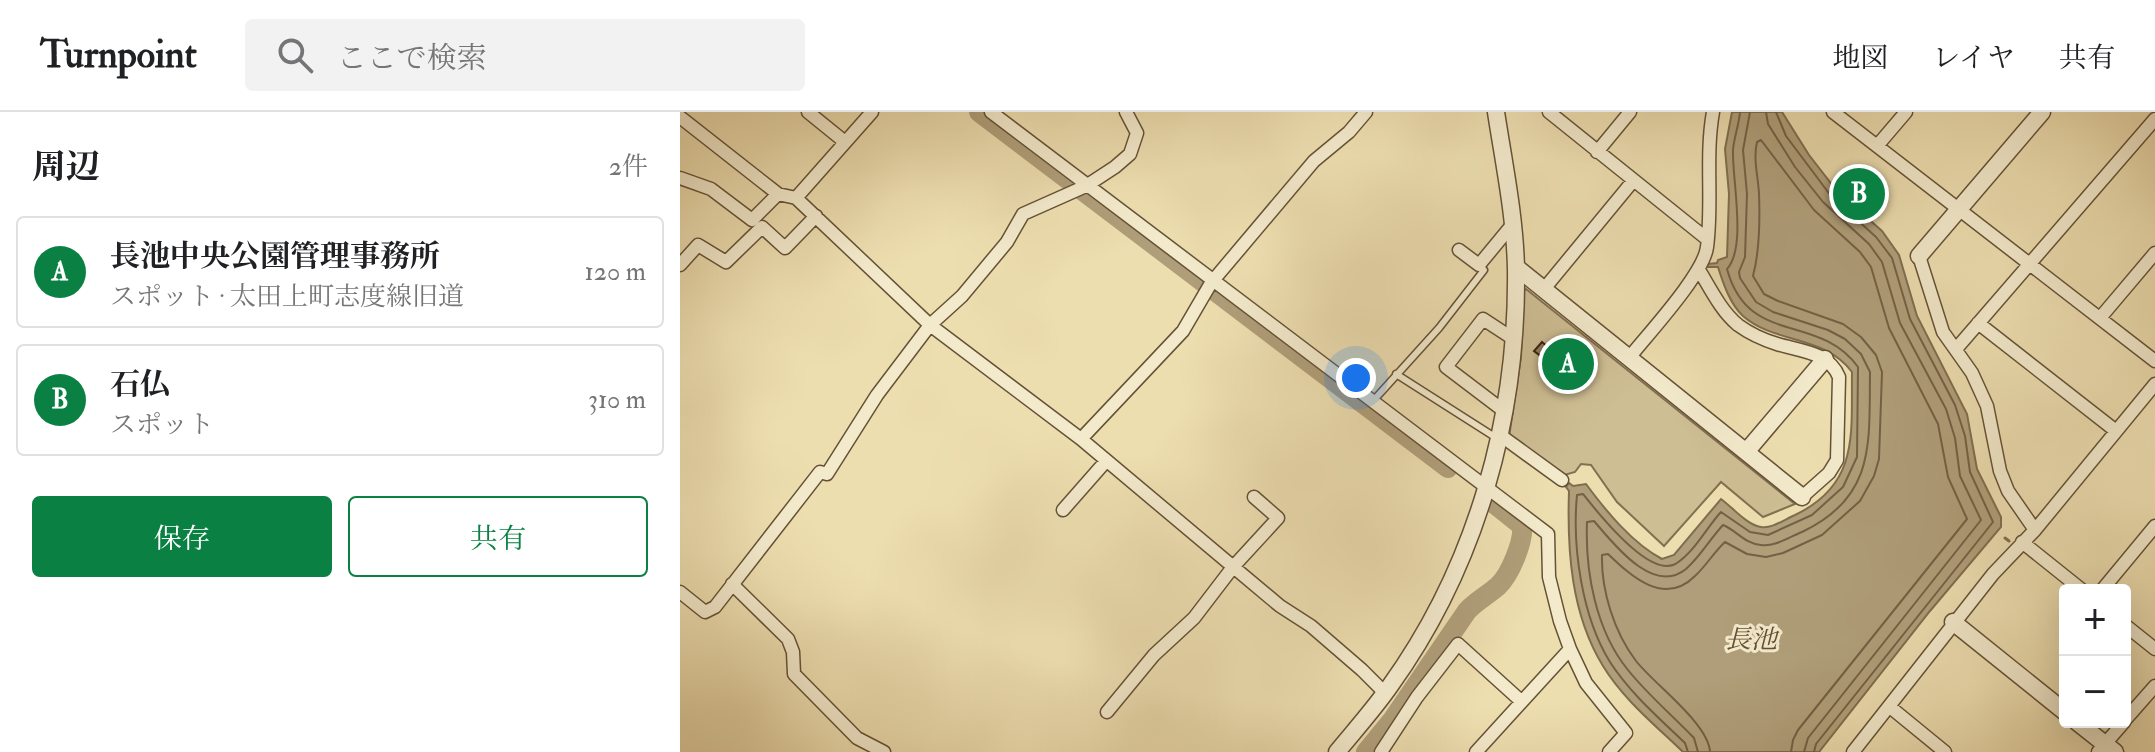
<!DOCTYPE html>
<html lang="ja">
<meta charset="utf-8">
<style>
body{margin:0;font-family:"IM FELL Double Pica","Noto Serif JP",serif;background:#f2f2f2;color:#202124}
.controls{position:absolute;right:24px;bottom:24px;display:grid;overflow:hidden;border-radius:8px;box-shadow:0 8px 32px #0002}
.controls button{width:72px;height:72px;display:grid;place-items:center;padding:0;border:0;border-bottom:2px solid #e0e0e0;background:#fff;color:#202124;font:40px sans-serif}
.you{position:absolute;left:676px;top:266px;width:28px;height:28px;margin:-20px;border:6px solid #fff;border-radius:50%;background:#1a73e8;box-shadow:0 0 0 12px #1a73e833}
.badge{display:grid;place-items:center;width:52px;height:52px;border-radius:50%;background:#0b8043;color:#fff;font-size:26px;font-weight:700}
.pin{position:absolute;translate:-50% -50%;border:4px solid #fff;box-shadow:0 2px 8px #0006}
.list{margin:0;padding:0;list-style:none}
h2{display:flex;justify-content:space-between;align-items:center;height:104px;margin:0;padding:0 32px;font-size:34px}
h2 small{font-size:26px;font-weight:400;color:#757577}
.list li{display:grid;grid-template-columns:52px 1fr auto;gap:24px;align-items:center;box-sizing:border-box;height:112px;margin:0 16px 16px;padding:0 16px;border:2px solid #e0e0e0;border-radius:8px}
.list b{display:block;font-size:30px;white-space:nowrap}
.list p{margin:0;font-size:26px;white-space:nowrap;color:#757577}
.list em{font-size:26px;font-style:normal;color:#757577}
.actions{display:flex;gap:16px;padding:24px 32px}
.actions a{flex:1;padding:18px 0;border:2px solid #0b8043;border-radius:8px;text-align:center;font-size:28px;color:#0b8043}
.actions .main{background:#0b8043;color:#fff}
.icon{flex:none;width:44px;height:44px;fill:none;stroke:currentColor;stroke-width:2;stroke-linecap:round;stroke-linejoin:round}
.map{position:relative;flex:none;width:1475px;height:640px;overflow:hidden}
header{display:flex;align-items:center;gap:48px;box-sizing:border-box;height:112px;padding:0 40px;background:#fff;border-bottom:2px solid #e0e0e0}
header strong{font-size:38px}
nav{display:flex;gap:44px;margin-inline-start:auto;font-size:28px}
.search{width:560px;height:72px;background:#f2f2f2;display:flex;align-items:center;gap:20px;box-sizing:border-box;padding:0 28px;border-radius:8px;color:#757577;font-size:30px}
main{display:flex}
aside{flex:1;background:#fff}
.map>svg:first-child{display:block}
.green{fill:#cebe94;stroke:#837051;stroke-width:2}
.water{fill:#af9e79;stroke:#7f6d4e;stroke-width:2}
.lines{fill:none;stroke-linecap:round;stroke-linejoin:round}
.shore{stroke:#746044;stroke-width:2}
.stream{stroke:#7f6d4e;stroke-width:3}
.river{stroke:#af9e79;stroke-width:20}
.building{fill:#968462;stroke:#38230e;stroke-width:2}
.service-casing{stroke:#655236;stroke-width:9}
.minor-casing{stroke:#655236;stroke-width:15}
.tertiary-casing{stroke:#655236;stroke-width:19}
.service{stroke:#f3eacc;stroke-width:6}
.minor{stroke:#f3eacc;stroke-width:12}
.tertiary{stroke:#f3eacc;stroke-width:16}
.labels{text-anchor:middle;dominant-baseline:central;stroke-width:6;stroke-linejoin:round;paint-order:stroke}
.water-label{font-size:26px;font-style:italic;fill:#624e33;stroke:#f3eacc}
</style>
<header>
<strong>Turnpoint</strong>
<div class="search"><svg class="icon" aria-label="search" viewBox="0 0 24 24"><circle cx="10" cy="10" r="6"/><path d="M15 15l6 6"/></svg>ここで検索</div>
<nav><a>地図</a><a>レイヤ</a><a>共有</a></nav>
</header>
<main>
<aside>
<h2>周辺<small>2件</small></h2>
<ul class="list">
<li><span class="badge">A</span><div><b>長池中央公園管理事務所</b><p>スポット · 太田上町志度線旧道</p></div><em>120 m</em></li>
<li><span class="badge">B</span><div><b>石仏</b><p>スポット</p></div><em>310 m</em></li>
</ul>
<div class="actions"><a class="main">保存</a><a>共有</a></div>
</aside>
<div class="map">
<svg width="1475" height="640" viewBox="0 0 1475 640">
<rect width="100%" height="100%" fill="#eddeb0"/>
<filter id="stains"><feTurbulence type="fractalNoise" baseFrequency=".0025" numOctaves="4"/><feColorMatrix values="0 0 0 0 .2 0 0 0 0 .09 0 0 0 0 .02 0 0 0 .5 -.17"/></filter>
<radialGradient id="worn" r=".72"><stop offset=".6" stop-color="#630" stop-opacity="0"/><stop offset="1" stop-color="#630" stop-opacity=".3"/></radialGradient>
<path class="green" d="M 846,177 L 1115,392 L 1083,405 L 1041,370 L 984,434 L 937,390 L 911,353 L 901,352 L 895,360 L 881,364 L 829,325 L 841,245 L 844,179 Z"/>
<path class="water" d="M 1052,0 L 1102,0 L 1129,43 L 1157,79 L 1202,119 L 1219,143 L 1237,204 L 1287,302 L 1297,357 L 1321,405 L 1321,415 L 1250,499 L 1139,640 L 1003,640 C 975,613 943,587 923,554 C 891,502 887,438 889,379 L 886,375 L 889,371 L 893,374 L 906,372 C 926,399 952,431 982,447 L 994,443 L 1041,387 C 1052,395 1067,413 1081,415 C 1092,417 1105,407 1115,403 C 1180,372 1171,321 1172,260 C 1145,223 1095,232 1063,204 C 1050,192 1043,171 1038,155 L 1028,155 L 1027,152 L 1037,151 L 1038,148 L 1047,145 L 1049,82 L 1045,37 Z"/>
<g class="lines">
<path class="shore" d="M 1086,0 L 1088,12 L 1115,55 L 1143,90 L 1189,132 L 1202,150 L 1220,211 L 1266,297 L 1275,326 L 1280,364 L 1301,408 L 1128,626 L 1124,640
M 1096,0 L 1106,24 L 1151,84 L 1196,125 L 1212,146 L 1230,207 L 1275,293 L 1285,324 L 1290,360 L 1313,410 L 1136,632 L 1134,640
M 1008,640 L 1005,631 C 979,606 950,581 930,550 C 902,505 892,435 897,383 L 903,382 C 918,401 971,469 997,451 C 1015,439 1027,415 1041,400 L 1070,420 L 1088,423 L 1132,403 L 1163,375 L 1177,345 L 1178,255 C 1138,200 1068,235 1047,157 C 1067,135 1052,68 1053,38 C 1054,25 1059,13 1060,0
M 1018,640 L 1014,626 C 992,603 968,583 948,558 C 916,519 905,460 907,410 L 914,409 C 933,431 973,484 1006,457 C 1020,445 1030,427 1043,413 C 1056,418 1065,432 1081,433 C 1095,435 1109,425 1122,420 C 1196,385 1189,331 1190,260 L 1181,242 L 1165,227 L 1148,218 L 1093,200 L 1076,190 L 1060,166 L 1059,160 L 1065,145 L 1067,82 L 1063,38 L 1070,0
M 1030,640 C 1029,612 975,573 956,549 C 934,520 921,478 922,443 L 928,442 C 951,464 984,495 1015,464 C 1026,454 1034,440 1045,430 L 1067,442 L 1086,445 L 1103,441 L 1142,423 L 1180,389 L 1194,364 L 1199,347 L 1202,260 L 1196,243 L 1181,225 L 1163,212 L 1098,189 L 1084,182 L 1073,164 C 1080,138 1080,108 1079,81 C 1078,64 1073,47 1077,30 L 1081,28 L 1134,98 L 1180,140 L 1191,155 L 1209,216 L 1258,312 L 1268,365 L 1287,407 L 1118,618 L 1113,628 L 1111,640"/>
<path class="stream" d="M 1325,426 L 1329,429"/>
<path class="river" d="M 299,0 L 768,356
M 686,640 L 713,607 L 787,499 C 796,489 808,483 818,474 C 830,463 844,429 842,414 L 812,390"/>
</g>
<path class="building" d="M 862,230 L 869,236 L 862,245 L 854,239 Z
M 885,234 L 906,252 L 891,270 L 870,252 Z"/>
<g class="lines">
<g class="service-casing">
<path id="service" d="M 716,262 L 818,327
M 693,289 L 759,216 L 804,158 L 799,153"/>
</g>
<g class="minor-casing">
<path id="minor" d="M 128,0 L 165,30
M 311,0 L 868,422 L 869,465 L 880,509 L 890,537 L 906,571 L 946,621 L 929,640
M 869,0 L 1027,127
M 1153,0 L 1475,249
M 0,5 L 98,82 L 116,86 L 250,213 L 401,327 L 557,458 L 600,494 L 631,514 L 682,558 L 705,581
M 1197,34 L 1226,0
M 917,40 L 950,0
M 0,66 L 31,77 L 72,108 L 98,82
M 116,86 L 192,0
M 779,138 L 799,153 L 832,113
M 1239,144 L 1263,220 L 1292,261 L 1307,294 L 1320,359 L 1328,379 L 1355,418
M 0,153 L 18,133 L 46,150 L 82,115 L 105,136 L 136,104
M 1019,158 C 1030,176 1041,199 1058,213 C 1069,221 1084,228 1097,232 C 1120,239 1149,240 1159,265 L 1157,348 L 1149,361 L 1122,385
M 864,177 L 953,69
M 1420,206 L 1475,141
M 1298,211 L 1436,319
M 1276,237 L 1475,7
M 949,246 C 968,222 1024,162 1027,135 C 1033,90 1025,45 1033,0
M 824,299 L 766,255 L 803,207 L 832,226
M 820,323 L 882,368
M 401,327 L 503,219 L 531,171 L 634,49 L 669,20 L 686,0
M 383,398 L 426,349
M 1342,430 L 1402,478
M 52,472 L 108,527 L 113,540 L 114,562 L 177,626 L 204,640
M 1422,478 L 1475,414
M 0,480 L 25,500 L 35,495 L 140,360 L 147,362 L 197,283 L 250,213 L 282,184 L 327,130 L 343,102 L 406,74 L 435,55 L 450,42 L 457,21 L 446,0
M 1445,513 L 1475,537
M 1210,595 L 1265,640
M 427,600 L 474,543 L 514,506 L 553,455 L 598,406 L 574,385
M 1445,608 L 1475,574
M 701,640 L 737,585 L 778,532 L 841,589
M 796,640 L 890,537
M 1173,640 L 1313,462 L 1355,418 L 1475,272
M 1418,640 L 1444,610"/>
</g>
<g class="tertiary-casing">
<path id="tertiary" d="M 1239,144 L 1362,0
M 836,155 L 1122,385
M 1066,340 L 1145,247
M 1273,510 L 1385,600
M 1397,610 L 1435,640
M 657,640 C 675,618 694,597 710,574 C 797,453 838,304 836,157 C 835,105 824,52 816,0"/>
</g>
<use href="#service" class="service"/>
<use href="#minor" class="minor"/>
<use href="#tertiary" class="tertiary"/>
</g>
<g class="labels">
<g class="water-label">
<text x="1071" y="528">長池</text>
</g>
</g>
<rect width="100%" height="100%" filter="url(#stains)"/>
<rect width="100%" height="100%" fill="url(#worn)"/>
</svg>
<div class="controls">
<button>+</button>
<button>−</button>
</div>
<div class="you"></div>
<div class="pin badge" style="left:888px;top:252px">A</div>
<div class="pin badge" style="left:1179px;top:82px">B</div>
</div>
</main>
